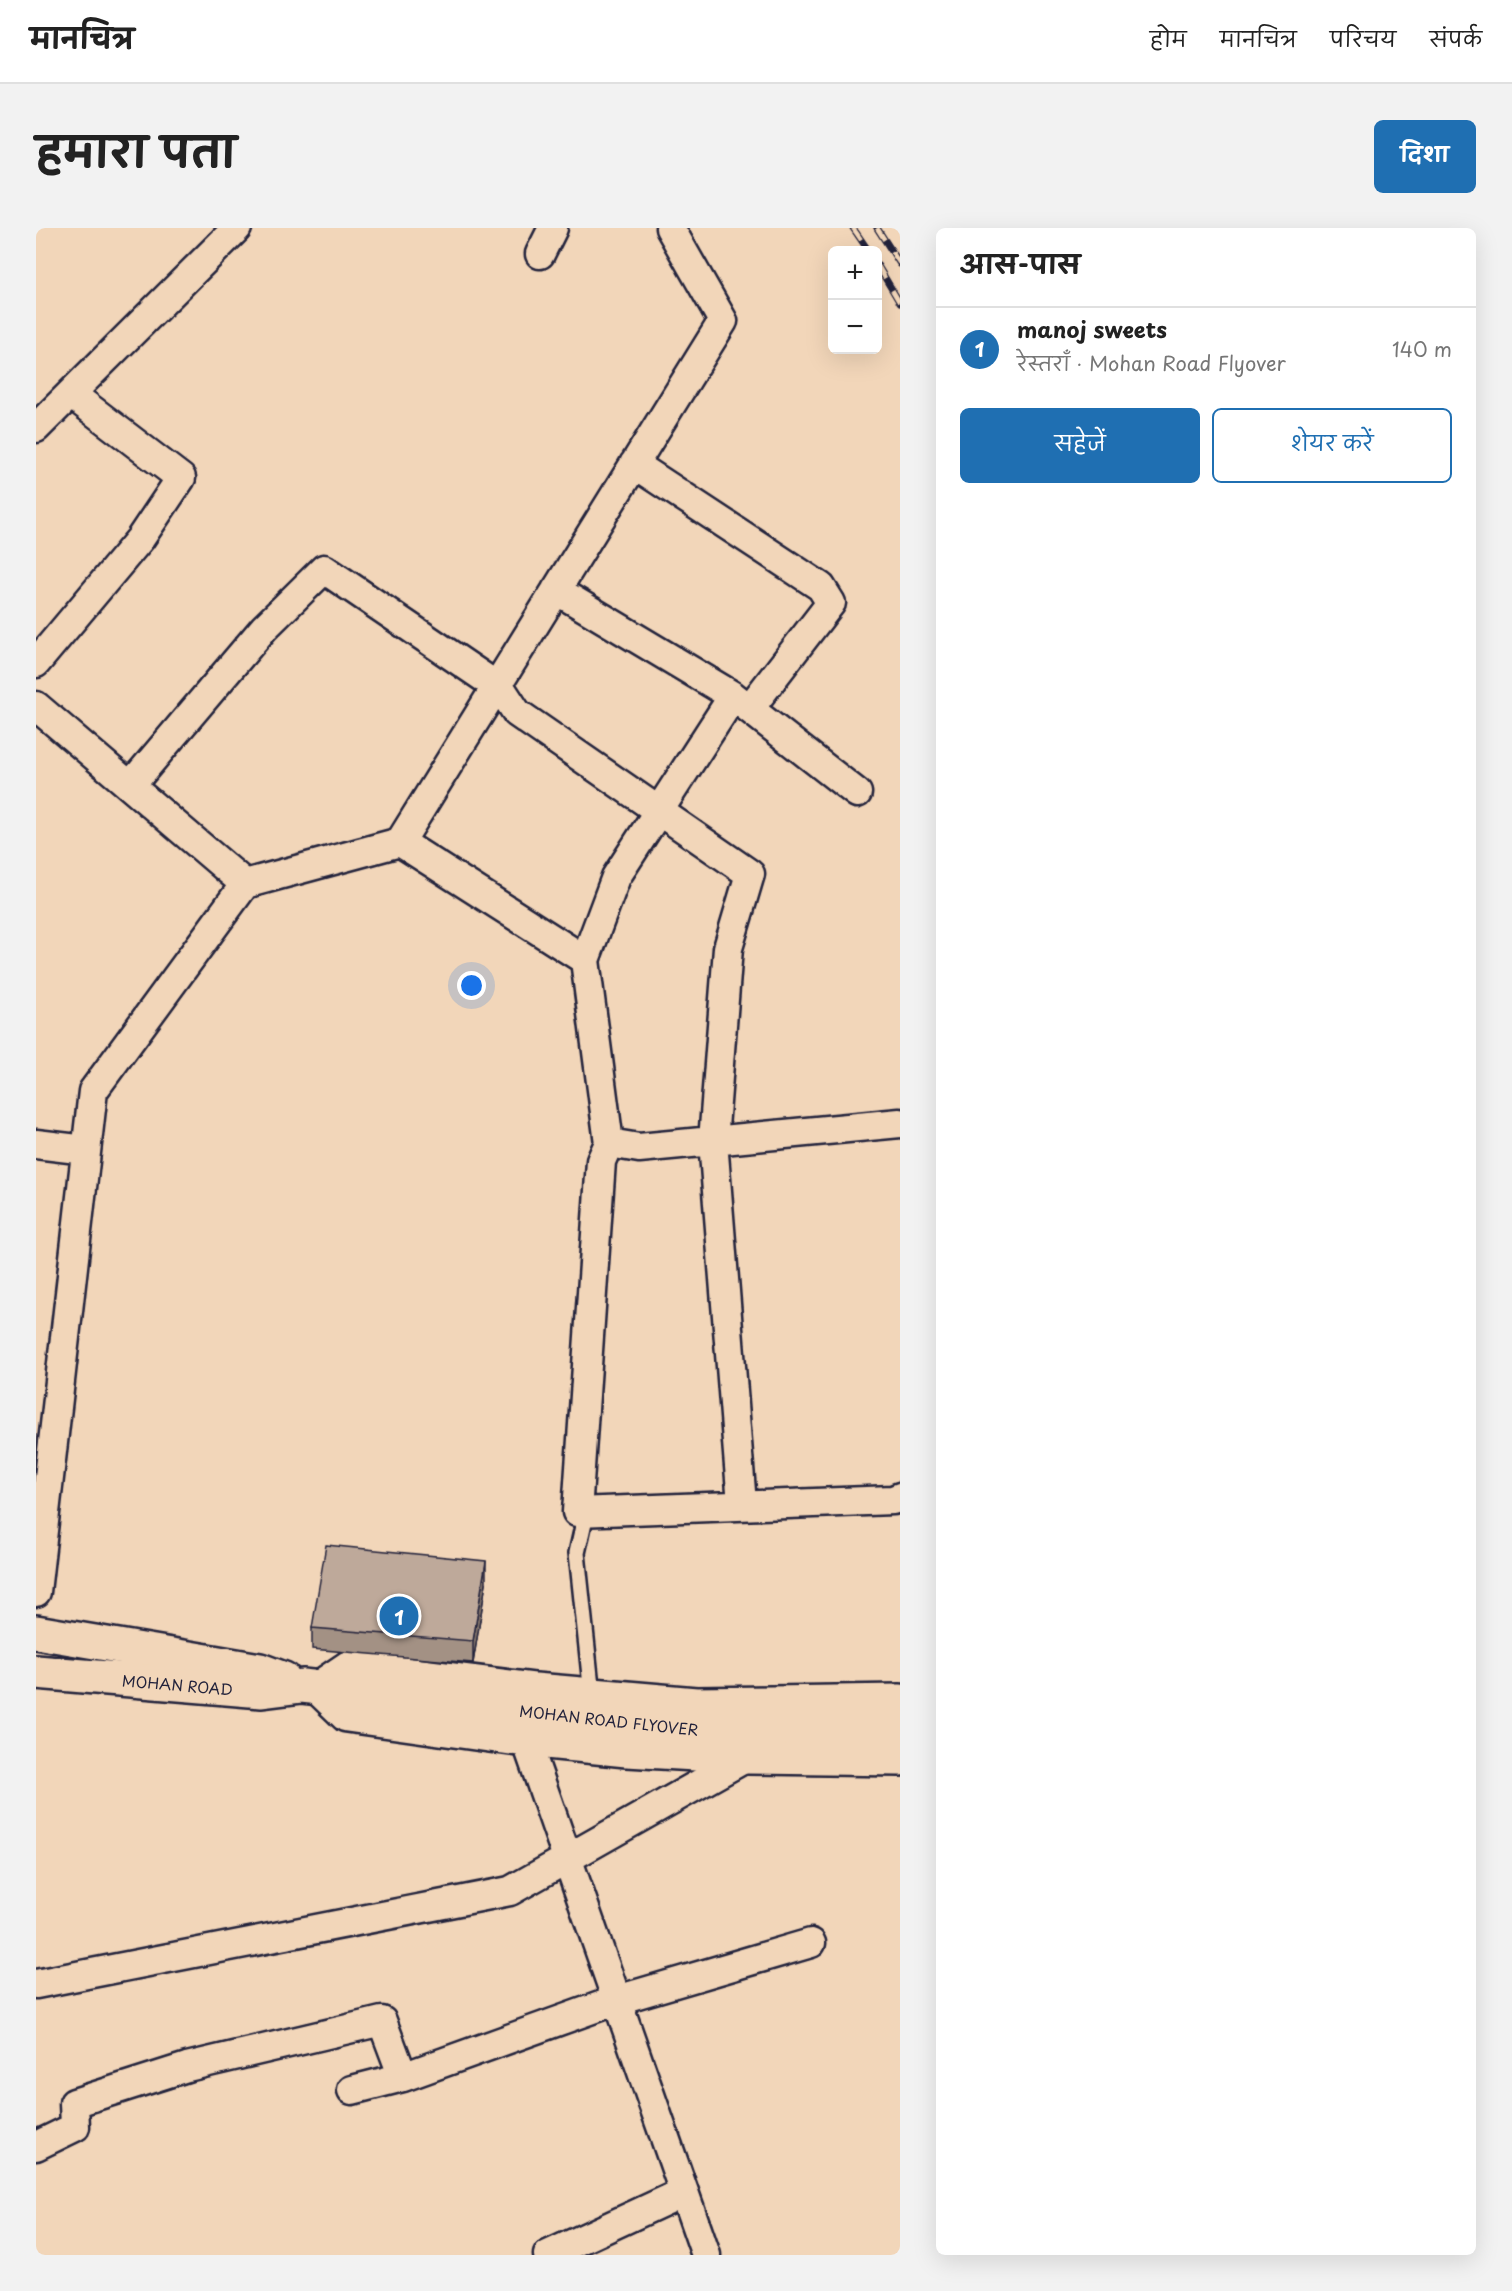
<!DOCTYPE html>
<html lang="hi">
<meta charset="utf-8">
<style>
body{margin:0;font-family:"Playpen Sans","Playpen Sans Deva",sans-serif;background:#f2f2f2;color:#222}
.controls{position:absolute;right:18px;top:18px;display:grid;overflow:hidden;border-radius:9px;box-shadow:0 6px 24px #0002}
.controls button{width:54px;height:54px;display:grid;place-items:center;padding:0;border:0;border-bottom:2px solid #e0e0e0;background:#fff;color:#222;font:30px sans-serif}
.you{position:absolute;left:436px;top:758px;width:21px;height:21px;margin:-15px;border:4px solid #fff;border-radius:50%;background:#1a73e8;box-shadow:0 0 0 9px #1a73e833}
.badge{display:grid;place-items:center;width:39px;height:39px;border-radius:50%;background:#1f6fb2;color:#fff;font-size:20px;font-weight:700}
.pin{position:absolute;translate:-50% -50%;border:3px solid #fff;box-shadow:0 2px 6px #0006}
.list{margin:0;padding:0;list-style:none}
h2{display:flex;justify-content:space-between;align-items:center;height:78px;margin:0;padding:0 24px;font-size:26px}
h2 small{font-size:20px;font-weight:400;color:#767676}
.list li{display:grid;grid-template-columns:39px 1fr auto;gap:18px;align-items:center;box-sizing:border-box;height:84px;padding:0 24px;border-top:2px solid #e0e0e0}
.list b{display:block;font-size:22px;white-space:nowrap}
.list p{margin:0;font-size:20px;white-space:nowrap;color:#767676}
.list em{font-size:20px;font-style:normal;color:#767676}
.actions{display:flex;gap:12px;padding:18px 24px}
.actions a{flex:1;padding:14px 0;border:2px solid #1f6fb2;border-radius:9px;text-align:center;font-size:21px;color:#1f6fb2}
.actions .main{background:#1f6fb2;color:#fff}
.map{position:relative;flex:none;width:864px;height:2027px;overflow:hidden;border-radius:9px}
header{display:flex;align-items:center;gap:36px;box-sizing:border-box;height:84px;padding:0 30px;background:#fff;border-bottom:2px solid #e0e0e0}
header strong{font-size:28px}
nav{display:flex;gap:33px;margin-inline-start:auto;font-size:21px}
.intro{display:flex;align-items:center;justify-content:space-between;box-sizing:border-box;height:144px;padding:0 36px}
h1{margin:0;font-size:42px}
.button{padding:15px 27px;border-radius:9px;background:#1f6fb2;color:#fff;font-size:21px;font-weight:700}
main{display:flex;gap:36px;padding:0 36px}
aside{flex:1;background:#fff;border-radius:9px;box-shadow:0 6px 24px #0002}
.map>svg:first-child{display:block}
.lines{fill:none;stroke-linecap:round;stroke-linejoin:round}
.lane-casing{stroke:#22223b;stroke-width:20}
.street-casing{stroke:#22223b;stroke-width:33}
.secondary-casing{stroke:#22223b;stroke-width:38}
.primary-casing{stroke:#22223b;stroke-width:38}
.lane{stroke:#f2d6b9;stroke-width:15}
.street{stroke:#f2d6b9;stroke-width:28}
.secondary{stroke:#f2d6b9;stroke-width:33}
.primary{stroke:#f2d6b9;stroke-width:33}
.rail-casing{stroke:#22223b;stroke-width:7}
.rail{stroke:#f2d6b9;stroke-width:4.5;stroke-dasharray:14;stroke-linecap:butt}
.wall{fill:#a39184;stroke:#22223b;stroke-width:1.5}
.shaded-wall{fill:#85766c;stroke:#22223b;stroke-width:1.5}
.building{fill:#bea99a;stroke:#22223b;stroke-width:1.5}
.labels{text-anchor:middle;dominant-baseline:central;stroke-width:4.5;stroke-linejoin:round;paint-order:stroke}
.street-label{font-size:15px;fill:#22223b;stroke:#f2d6b9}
</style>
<header>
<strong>मानचित्र</strong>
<nav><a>होम</a><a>मानचित्र</a><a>परिचय</a><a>संपर्क</a></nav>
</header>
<div class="intro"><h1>हमारा पता</h1><a class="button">दिशा</a></div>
<main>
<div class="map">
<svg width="864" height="2027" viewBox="0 0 864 2027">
<rect width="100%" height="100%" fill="#f2d6b9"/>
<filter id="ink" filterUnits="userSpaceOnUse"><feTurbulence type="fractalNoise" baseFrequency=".0167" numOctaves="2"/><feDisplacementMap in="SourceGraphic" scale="12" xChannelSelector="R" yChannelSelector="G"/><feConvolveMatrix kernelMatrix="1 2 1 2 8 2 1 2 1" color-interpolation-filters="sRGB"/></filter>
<g filter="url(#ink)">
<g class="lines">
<g class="lane-casing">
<path id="lane" d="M 541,1284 L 548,1294 L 541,1325 L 556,1467"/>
</g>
<g class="street-casing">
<path id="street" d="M 504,26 L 517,0
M 0,200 L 201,0
M 598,236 L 785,359 L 795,375 L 714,480
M 520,362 L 697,468 L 821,565
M 0,435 L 104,311 L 145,250 L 35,166
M 0,478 L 209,656 L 57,863 L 0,1364
M 94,558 L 228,400 L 288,341 L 453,453 L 462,456 L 481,485 L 714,646 L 692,720 L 677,913 L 706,1276
M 364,614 L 549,732
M 209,656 L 364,614 L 687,93 L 634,0
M 864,895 L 603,920 L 573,915 L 565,933 L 541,1284 L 857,1272 L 864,1269
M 573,915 L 549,732 L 580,649 L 697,468
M 0,916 L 50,922
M 490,1512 L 670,2027
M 0,1756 L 474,1663 L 711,1529
M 367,1849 L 581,1772 L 775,1715
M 0,1918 L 39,1899 L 38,1875 L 151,1839 L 346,1793 L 367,1849 L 316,1862
M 512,2027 L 648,1964"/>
</g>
<g class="secondary-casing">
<path id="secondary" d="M 864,1473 L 660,1476 L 499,1462 L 314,1439 L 283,1460 L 311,1487 L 490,1512 L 591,1522 L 711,1529 L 864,1531"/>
</g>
<g class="primary-casing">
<g id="primary">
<path d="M 0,1404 L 224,1442 L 248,1451"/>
<path id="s1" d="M 0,1444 L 226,1463 L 266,1458 L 662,1501 L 864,1499"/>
</g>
</g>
<use href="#lane" class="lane"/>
<use href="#street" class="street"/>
<use href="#secondary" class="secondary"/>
<use href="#primary" class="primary"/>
<g class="rail-casing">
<path id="rail" d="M 817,0 L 832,22
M 841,0 L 864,36
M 842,38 L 864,75"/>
</g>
<use href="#rail" class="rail"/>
</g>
<path class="wall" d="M 450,1355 L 437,1435 L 276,1421 L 276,1400 Z"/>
<path class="shaded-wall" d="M 450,1333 L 450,1355 L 437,1435 L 437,1413 Z"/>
<path class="building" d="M 290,1317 L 450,1333 L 437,1413 L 276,1400 Z"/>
</g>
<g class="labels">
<g class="street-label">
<text stroke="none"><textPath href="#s1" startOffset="142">MOHAN ROAD</textPath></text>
<text stroke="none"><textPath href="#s1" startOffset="576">MOHAN ROAD FLYOVER</textPath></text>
</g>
</g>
</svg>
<div class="controls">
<button>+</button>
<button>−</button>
</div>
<div class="you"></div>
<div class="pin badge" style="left:363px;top:1388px">1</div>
</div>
<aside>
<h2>आस-पास<small></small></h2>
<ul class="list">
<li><span class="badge">1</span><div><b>manoj sweets</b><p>रेस्तराँ · Mohan Road Flyover</p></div><em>140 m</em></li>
</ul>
<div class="actions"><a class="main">सहेजें</a><a>शेयर करें</a></div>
</aside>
</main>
